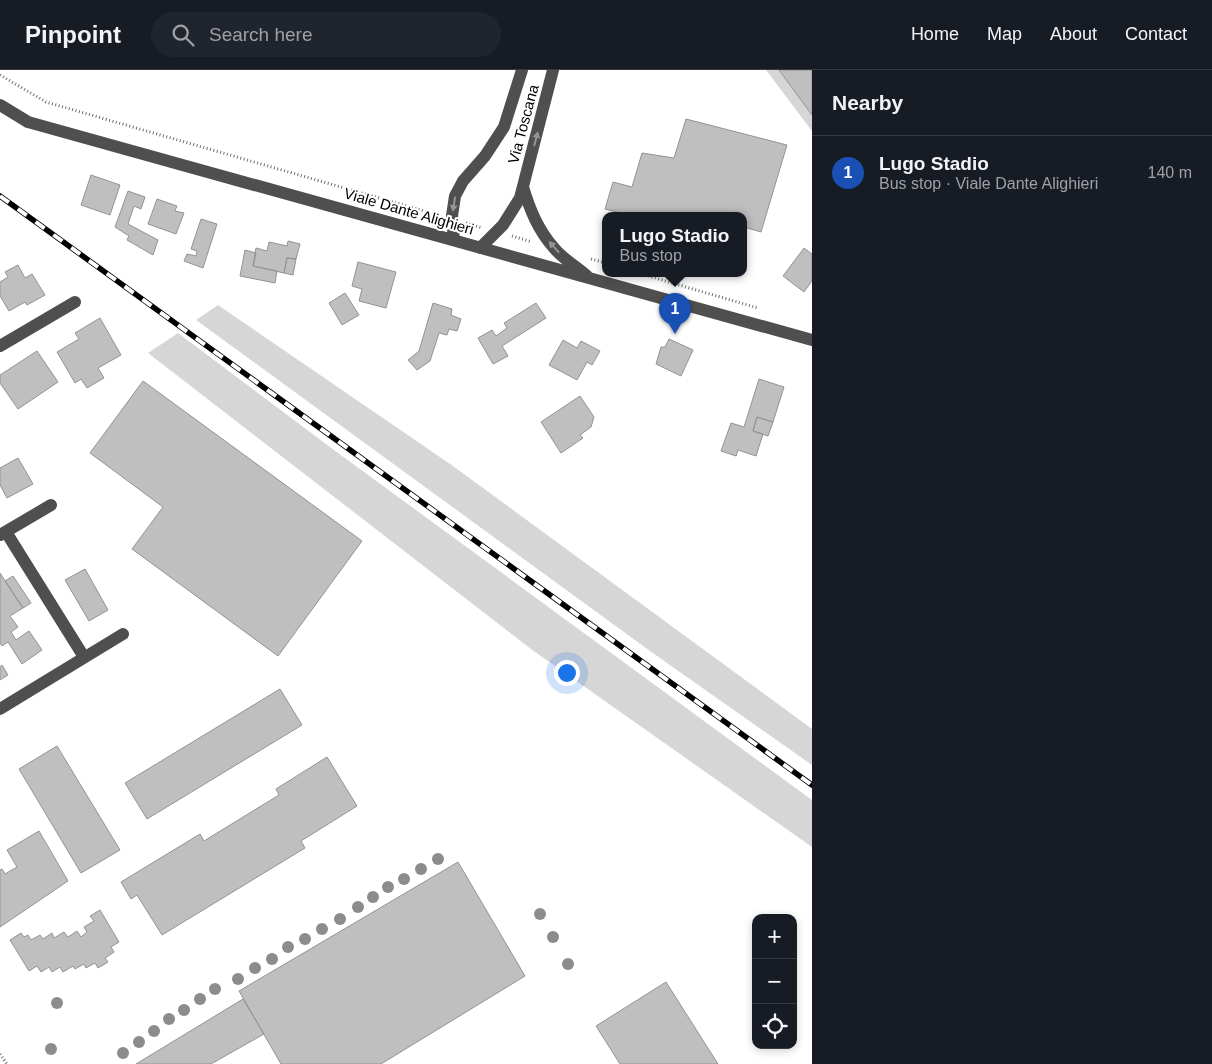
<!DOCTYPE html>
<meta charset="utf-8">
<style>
body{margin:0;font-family:Helvetica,sans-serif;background:#20242c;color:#f1f3f6}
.controls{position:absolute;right:15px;bottom:15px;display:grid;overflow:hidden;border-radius:10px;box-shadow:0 2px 8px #0003}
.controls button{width:45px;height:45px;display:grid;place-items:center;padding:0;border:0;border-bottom:1px solid #363941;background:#171b24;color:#f1f3f6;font:25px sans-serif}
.you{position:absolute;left:566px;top:602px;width:18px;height:18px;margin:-12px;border:4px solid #fff;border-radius:50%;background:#1a73e8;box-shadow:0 0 0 8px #1a73e833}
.badge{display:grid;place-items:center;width:32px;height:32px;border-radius:50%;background:#b45309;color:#fff;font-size:16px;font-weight:700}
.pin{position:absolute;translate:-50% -41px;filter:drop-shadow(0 1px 2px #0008)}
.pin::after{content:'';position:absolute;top:26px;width:18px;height:15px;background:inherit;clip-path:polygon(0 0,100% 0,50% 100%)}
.popup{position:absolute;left:602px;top:142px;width:145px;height:65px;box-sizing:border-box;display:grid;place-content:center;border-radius:10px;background:#171b24;filter:drop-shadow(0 1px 4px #0005);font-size:16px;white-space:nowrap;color:#9ea1a6}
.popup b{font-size:19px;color:#f1f3f6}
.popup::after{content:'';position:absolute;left:50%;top:100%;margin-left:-10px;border:10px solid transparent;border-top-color:#171b24}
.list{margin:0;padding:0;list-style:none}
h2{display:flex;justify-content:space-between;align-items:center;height:65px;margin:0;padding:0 20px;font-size:21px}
h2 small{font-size:16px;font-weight:400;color:#9ea1a6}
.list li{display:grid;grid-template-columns:32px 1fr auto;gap:15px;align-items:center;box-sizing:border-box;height:75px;padding:0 20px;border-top:1px solid #363941}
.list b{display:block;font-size:19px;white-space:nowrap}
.list p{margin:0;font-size:16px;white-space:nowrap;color:#9ea1a6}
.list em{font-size:16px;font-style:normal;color:#9ea1a6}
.icon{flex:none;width:28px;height:28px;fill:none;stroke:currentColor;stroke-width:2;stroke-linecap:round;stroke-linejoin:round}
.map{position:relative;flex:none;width:812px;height:994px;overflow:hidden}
header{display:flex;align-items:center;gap:30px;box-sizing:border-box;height:70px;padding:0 25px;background:#171b24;border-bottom:1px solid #363941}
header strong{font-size:24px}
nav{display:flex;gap:28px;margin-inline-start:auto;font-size:18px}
.search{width:350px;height:45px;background:#20242c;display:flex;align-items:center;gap:12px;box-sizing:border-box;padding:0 18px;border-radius:28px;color:#9ea1a6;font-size:19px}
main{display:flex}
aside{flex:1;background:#171b24}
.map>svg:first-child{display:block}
.green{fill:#d6d6d6}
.building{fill:#bfbfbf;stroke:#939393}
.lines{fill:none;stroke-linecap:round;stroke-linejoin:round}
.path{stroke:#717171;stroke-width:3;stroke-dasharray:1 2.5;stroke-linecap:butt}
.minor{stroke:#4f4f4f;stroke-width:12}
.rail-casing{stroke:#000;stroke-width:5.5}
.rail{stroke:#fff;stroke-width:4;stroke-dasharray:11;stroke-linecap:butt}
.tree{fill:#8c8c8c}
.oneway{fill:#959595}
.labels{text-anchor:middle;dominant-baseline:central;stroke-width:4;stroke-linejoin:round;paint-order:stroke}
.street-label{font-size:15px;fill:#000;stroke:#fff}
</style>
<header>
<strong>Pinpoint</strong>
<div class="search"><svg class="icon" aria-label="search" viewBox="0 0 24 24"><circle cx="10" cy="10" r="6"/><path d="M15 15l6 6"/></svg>Search here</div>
<nav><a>Home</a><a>Map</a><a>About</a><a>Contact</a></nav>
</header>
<main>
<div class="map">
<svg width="812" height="994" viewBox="0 0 812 994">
<rect width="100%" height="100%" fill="#fff"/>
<path class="green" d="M 766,0 L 812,0 L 812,61 Z
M 218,235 L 453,396 L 812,659 L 812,695 L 650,581 L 196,250 Z
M 178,263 L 334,380 L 812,730 L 812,777 L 531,579 L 148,283 Z"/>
<path class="building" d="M 779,0 L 812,0 L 812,45 Z
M 686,49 L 787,75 L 761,162 L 744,157 L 744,145 L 629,145 L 605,139 L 613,112 L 632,117 L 642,83 L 674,88 Z
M 91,105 L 120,115 L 110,145 L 81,135 Z
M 128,121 L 145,127 L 141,139 L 134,136 L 128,154 L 158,170 L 153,185 L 127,170 L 129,166 L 115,157 Z
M 157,129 L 177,136 L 175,141 L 184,143 L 176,164 L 148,154 Z
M 201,149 L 217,154 L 203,198 L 184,191 L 187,184 L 196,186 L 197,181 L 191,179 Z
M 288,171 L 300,174 L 296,189 L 287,188 L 284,203 L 253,196 L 256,178 L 267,181 L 269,172 L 287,176 Z
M 804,178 L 812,184 L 812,211 L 804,222 L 783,206 Z
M 245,180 L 256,183 L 253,196 L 277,201 L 275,213 L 240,206 Z
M 287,188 L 296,189 L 293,205 L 284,203 Z
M 358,192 L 396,202 L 386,238 L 359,231 L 362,219 L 352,216 Z
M 18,195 L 25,208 L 32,204 L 45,225 L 27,235 L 25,232 L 9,241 L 0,226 L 0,212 L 8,207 L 5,202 Z
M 345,223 L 359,245 L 342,255 L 329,233 Z
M 433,233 L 452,239 L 451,245 L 461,249 L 457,261 L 449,259 L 447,265 L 439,263 L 430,291 L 417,300 L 408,290 L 419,281 Z
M 536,233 L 546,248 L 502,276 L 508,286 L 493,294 L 478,268 L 492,260 L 496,266 L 507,258 L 504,253 Z
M 100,248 L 121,285 L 98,298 L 104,308 L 87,318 L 81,309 L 75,313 L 57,282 L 79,269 L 75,263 Z
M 669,269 L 693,280 L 681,306 L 656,294 L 661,277 L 665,277 Z
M 563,270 L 577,278 L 581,271 L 600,281 L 592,295 L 587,292 L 577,310 L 549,295 Z
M 37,281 L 58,312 L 18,339 L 0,313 L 0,305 Z
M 759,309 L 784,317 L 773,352 L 757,347 L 753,361 L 763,364 L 756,386 L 738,380 L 736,386 L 721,381 L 731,353 L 744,357 Z
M 143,311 L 362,471 L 278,586 L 132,479 L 163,437 L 90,383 Z
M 580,326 L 594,347 L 591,357 L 580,365 L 583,368 L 561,383 L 541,352 Z
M 757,347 L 773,352 L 768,366 L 753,361 Z
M 18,388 L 33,414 L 7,428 L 0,415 L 0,398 Z
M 85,499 L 108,540 L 89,551 L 65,510 Z
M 0,503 L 23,538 L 10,546 L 18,557 L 11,562 L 16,570 L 29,561 L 42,580 L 22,594 L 8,572 L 2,576 L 0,573 Z
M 13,506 L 31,533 L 23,538 L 5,511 Z
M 2,595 L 8,605 L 0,610 L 0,597 Z
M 280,619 L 302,655 L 147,749 L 125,713 Z
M 57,676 L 120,780 L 81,803 L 19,699 Z
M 327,687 L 357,736 L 301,771 L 305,778 L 162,865 L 137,825 L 131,829 L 121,812 L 200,764 L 204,771 L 279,725 L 276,719 Z
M 39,761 L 68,811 L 0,857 L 0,800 L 2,799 L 5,804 L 17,797 L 7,780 Z
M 458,792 L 525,906 L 381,994 L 281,994 L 239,921 Z
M 100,840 L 119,872 L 111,877 L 114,882 L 105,888 L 108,892 L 98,898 L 95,893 L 86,898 L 84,894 L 75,899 L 73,896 L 63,902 L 60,897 L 52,902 L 49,897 L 41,902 L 37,896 L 29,901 L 10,870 L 21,863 L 24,867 L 28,865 L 31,870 L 40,865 L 43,869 L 52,863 L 54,868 L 64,862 L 68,867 L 77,861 L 81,867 L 87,862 L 84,857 L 94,851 L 90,846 Z
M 666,912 L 718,994 L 620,994 L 596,956 Z
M 243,929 L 264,964 L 211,994 L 136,994 Z"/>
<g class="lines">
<path class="path" d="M 0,5 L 46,32 L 438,145
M 466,153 L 482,158
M 512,166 L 532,172
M 591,189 L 606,193
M 638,203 L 758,238
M 0,984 L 7,994"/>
<path class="minor" d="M 0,35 L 28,52 L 812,270
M 523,117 C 530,140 538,160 554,178 C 563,189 577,197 587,206
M 454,170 L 452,146 L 455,126 L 463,111 L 485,86 L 504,57 L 522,0
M 480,178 L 503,155 L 520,128 L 553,0
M 0,276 L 75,232
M 6,462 L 84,587
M 0,465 L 51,435
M 0,639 L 123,564"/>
<g class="rail-casing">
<path id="rail" d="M 0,126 L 812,715"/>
</g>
<use href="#rail" class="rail"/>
</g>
<g class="tree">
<circle cx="438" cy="789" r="6"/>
<circle cx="421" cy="799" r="6"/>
<circle cx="404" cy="809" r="6"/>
<circle cx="388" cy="817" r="6"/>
<circle cx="373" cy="827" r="6"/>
<circle cx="358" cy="837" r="6"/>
<circle cx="540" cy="844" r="6"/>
<circle cx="340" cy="849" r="6"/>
<circle cx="322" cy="859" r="6"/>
<circle cx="553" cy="867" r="6"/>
<circle cx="305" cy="869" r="6"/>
<circle cx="288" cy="877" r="6"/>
<circle cx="272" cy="889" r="6"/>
<circle cx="568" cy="894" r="6"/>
<circle cx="255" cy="898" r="6"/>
<circle cx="238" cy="909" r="6"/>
<circle cx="215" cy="919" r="6"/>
<circle cx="200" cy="929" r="6"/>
<circle cx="57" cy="933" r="6"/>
<circle cx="184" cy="940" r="6"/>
<circle cx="169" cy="949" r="6"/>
<circle cx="154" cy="961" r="6"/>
<circle cx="139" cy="972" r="6"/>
<circle cx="51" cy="979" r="6"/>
<circle cx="123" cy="983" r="6"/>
</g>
<defs><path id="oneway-solid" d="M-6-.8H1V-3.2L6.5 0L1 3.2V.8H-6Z" transform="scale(1.25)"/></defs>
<g class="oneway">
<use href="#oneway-solid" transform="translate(536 69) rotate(-75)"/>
<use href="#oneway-solid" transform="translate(454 134) rotate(99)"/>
<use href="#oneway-solid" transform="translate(554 177) rotate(-132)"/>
</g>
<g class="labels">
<g class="street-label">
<text transform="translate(523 54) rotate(-75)">Via Toscana</text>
<text transform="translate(409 141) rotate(16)">Viale Dante Alighieri</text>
</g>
</g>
</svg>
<div class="controls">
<button>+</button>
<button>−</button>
<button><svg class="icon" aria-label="locate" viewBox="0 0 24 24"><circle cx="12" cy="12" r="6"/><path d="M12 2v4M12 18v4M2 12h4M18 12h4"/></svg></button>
</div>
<div class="you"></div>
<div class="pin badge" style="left:675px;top:264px;background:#1a4fb4">1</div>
<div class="popup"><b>Lugo Stadio</b>Bus stop</div>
</div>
<aside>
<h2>Nearby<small></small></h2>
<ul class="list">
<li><span class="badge" style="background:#1a4fb4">1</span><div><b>Lugo Stadio</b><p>Bus stop · Viale Dante Alighieri</p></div><em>140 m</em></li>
</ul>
</aside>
</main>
